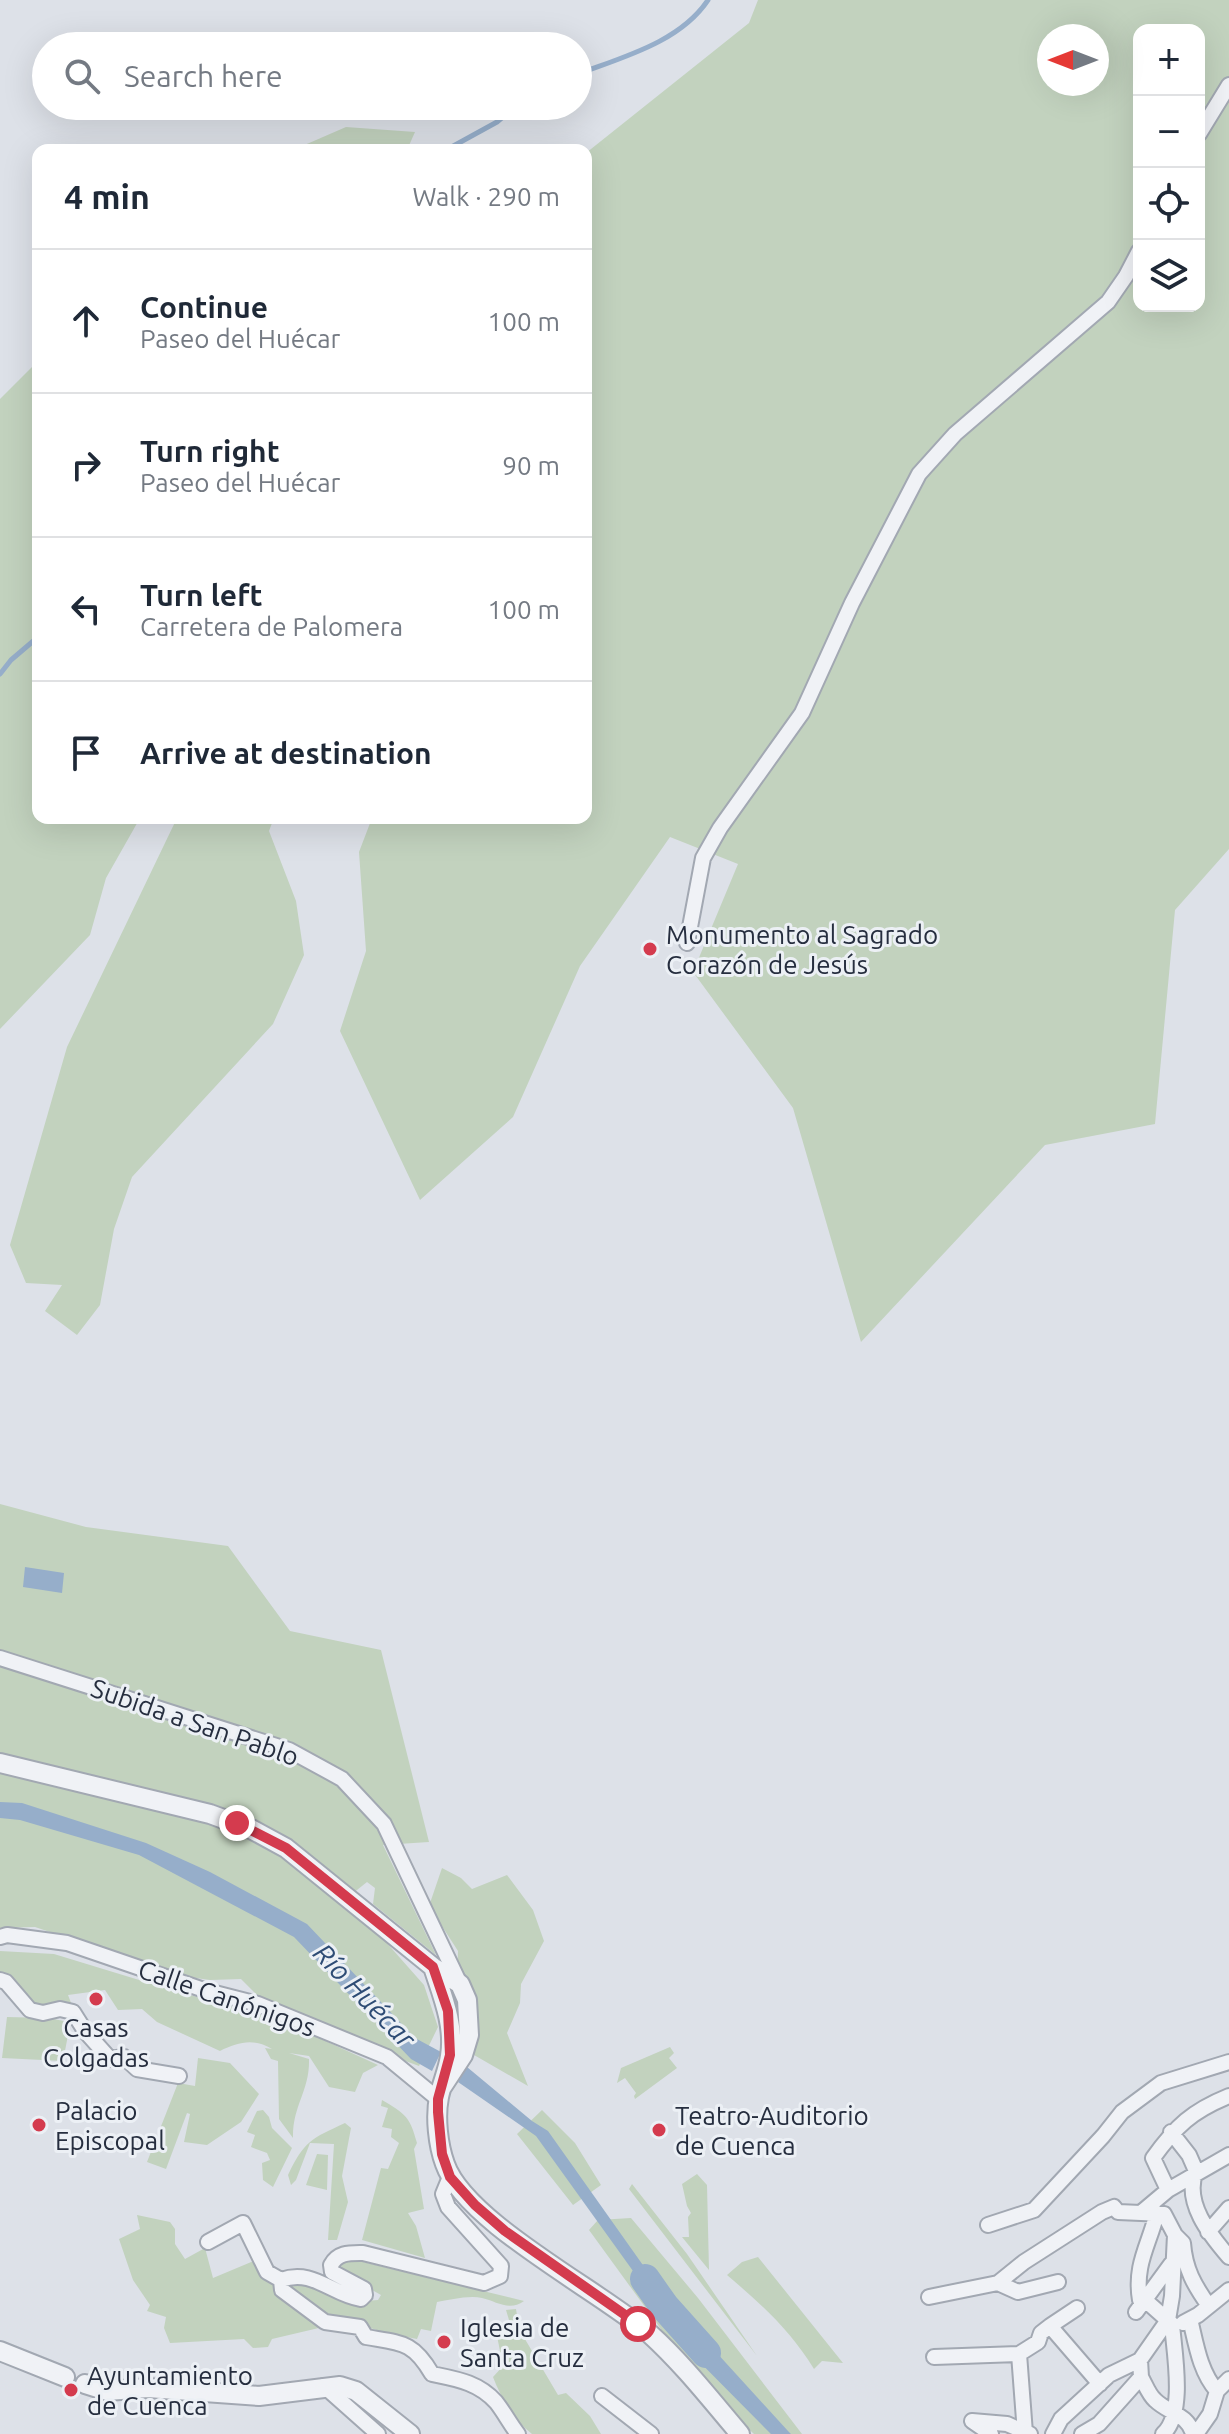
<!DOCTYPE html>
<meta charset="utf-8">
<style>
body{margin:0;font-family:Ubuntu,sans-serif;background:#f6f6f7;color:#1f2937}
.controls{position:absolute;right:24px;top:24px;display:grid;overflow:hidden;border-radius:16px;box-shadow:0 8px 32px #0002}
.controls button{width:72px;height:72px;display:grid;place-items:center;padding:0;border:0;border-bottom:2px solid #e0e1e3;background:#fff;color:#1f2937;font:40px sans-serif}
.compass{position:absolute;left:1037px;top:24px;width:72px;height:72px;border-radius:50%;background:#fff;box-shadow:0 8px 32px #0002;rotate:270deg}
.stop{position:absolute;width:24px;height:24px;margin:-18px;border:6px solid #d43b4e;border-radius:50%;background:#fff}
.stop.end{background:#d43b4e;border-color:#fff;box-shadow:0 2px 8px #0008}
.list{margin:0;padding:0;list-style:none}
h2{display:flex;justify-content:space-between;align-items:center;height:104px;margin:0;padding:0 32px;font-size:34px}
h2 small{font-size:26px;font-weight:400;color:#747a83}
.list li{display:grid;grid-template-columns:52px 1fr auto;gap:24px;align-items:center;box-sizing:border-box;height:144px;padding:0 32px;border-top:2px solid #e0e1e3}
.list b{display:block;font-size:30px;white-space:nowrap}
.list p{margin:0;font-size:26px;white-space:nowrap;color:#747a83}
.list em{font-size:26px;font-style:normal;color:#747a83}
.icon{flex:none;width:44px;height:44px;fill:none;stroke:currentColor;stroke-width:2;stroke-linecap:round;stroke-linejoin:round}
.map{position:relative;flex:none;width:1229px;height:2434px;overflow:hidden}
.search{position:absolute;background:#fff;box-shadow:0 8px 32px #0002;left:32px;top:32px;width:560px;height:88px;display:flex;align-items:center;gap:20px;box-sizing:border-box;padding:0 28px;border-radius:44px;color:#747a83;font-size:30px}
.panel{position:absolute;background:#fff;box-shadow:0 8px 32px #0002;left:32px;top:144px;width:560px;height:680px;border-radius:16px}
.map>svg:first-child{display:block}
.green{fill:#c2d2be;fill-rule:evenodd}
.water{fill:#96aeca}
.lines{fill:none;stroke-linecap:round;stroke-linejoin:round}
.stream{stroke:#96aeca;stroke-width:5}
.river{stroke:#96aeca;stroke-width:30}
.minor-casing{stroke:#a2a8b2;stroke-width:18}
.tertiary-casing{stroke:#a2a8b2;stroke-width:22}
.minor{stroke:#f0f2f6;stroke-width:14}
.tertiary{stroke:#f0f2f6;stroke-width:18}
.route{stroke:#d43b4e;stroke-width:10}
.poi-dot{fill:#d43b4e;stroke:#ecf0f5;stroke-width:3}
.labels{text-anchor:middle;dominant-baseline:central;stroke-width:6;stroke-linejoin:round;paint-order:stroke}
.poi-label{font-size:26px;fill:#262e3f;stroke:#ecf0f5;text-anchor:start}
.street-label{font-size:26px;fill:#262e3f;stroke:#ecf0f5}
.water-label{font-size:28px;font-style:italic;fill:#2e4c75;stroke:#ecf0f5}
</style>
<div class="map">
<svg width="1229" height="2434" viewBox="0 0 1229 2434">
<rect width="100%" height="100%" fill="#dde1e8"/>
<path class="green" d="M 758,0 L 1229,0 L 1229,849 L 1175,910 L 1155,1124 L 1045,1145 L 861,1342 L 793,1108 L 693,972 L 738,864 L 670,837 L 580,966 L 513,1117 L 420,1200 L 340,1031 L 366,951 L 359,852 L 372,818 L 586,818 L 586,153 L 749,23 ZM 1139,30 L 1199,30 L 1199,306 L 1139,306 ZM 1049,36 L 1097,36 L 1097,84 L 1049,84 Z
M 346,127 L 415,132 L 407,150 L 293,150 Z
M 38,361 L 38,818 L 140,818 L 106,878 L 90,935 L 0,1029 L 0,399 Z
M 177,818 L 274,818 L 269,831 L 296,901 L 304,955 L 273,1024 L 132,1177 L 114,1229 L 100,1305 L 77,1335 L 45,1311 L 62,1285 L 26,1283 L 10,1245 L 67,1047 Z
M 0,1504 L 86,1527 L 228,1546 L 290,1631 L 381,1650 L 429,1842 L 383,1845 L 436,1955 L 373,1904 L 375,1888 L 367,1882 L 347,1898 L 424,1985 L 438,2027 L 419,2066 L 330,2033 L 264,2002 L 241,1979 L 210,1980 L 181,1976 L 35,1927 L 0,1928 Z
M 442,1868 L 461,1878 L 472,1889 L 507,1875 L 533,1910 L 544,1941 L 521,1984 L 520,2003 L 507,2033 L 528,2086 L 455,2044 L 458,1951 L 429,1906 Z
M 0,1951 L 54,1954 L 185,1994 L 262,2012 L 378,2065 L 363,2073 L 355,2092 L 329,2087 L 309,2056 L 289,2053 L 309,2059 C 310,2091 292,2106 293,2138 L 279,2119 L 278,2061 L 271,2059 L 265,2048 L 272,2049 C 254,2038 238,2042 220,2051 L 157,2022 L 142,2009 L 118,2010 L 105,1990 L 68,1995 L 75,2013 L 43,2013 L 0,1980 Z
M 7,2017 L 48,2018 L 64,2021 L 69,2030 L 63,2061 L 2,2058 Z
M 670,2047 L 674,2053 L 669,2058 L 677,2068 L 635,2099 L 634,2096 L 636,2093 L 625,2078 L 617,2083 L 621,2068 Z
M 198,2058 L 230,2063 L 259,2094 L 241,2122 L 207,2145 L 184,2142 L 190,2114 L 187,2113 L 166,2169 L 147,2162 L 178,2083 L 195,2086 Z
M 382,2100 C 406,2114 410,2117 417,2143 L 414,2149 L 424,2209 L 408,2213 L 416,2226 L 425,2258 L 362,2240 L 381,2168 L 388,2169 L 399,2143 L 391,2137 L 392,2129 L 382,2127 L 388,2108 L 381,2106 Z
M 263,2110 L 269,2117 L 272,2128 L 292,2148 L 273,2187 L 263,2180 L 262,2163 L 270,2160 L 267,2153 L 251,2147 L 255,2135 L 247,2132 L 257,2111 Z
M 542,2110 L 575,2143 L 601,2185 L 573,2205 L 517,2134 Z
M 345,2123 L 351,2128 L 342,2176 L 348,2202 L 337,2240 L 328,2240 L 334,2144 L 310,2143 L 296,2180 L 291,2185 L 288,2175 C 305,2140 311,2139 345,2123 Z
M 317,2154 L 328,2155 L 327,2190 L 306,2185 Z
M 697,2174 L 707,2185 L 709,2270 L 682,2237 L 689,2237 L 688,2217 L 691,2213 L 687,2206 L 682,2184 Z
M 632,2184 L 687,2254 L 757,2356 L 629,2189 Z
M 137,2215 L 170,2222 L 175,2229 L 175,2244 L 185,2259 L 205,2248 L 213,2278 L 256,2260 L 289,2283 L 308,2284 L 352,2302 L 378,2300 L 381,2295 L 340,2272 L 342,2263 L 355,2260 L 524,2301 C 509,2312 496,2301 482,2298 C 469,2295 449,2300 437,2302 L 431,2331 L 421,2329 L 417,2339 L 386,2333 L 323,2313 L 323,2327 L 272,2339 L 268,2347 L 253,2348 L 244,2339 L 170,2343 L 164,2328 L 166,2317 L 147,2311 L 150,2305 L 133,2280 L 119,2239 L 140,2229 Z
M 631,2218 L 698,2298 L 802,2434 L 754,2434 L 651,2336 L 661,2329 L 589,2230 L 598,2220 Z
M 758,2257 L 843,2363 L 822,2361 L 814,2369 C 790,2330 761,2304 727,2275 L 742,2262 Z
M 516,2309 L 519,2329 L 558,2395 L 566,2393 L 590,2416 L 601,2434 L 532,2434 C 514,2420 501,2398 493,2377 L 503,2366 L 495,2326 L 509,2320 L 506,2310 Z"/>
<path class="water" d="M 25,1567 L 64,1573 L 62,1593 L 23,1587 Z
M 0,1802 L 22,1803 L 146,1843 L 210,1872 L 307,1924 L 415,2038 L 441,2052 L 432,2071 L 411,2059 L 294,1937 L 139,1855 L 20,1820 L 0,1818 Z
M 467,2067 L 532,2121 L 548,2131 L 674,2309 L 661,2319 L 651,2296 L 536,2136 L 458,2082 Z
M 685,2318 L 788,2431 L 791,2434 L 771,2434 L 669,2331 Z"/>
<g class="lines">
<path class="stream" d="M 578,74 C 623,57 680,42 708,0
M 446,150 L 497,122 L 516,106
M 0,674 L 11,660 L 38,637"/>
<path class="river" d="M 645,2279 L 664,2306 L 706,2353"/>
<g class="minor-casing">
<path id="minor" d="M 1199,134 L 1229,85
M 687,943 L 703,858 L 720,828 L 802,713 L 852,603 L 919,474 L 955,434 L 1108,302 L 1126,276 L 1139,251
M 0,1658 L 289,1750 L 342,1779 L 384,1824 L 460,1984
M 0,1937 L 7,1935 L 67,1943 L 207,1991 L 258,2004 L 387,2057 L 438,2099
M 0,1980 L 6,1982 L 30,2010 L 43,2013 L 60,2009 L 73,2012 L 85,2031 L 110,2059 L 124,2057 L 137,2069 L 179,2076
M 1171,2132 L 1189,2155 L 1196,2171 C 1183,2202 1210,2235 1229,2257
M 450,2177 L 443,2194 L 448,2207 L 501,2266 L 500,2276 L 484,2283 L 363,2253 C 350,2253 338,2252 331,2265 L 332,2272 L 364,2289 L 365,2295 L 361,2299 C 332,2295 313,2268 281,2280 L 282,2290 L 325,2322 L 360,2327 L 366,2337 C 401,2343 413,2341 432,2374 C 456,2379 478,2382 496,2402 C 504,2412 510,2424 518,2434
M 1168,2190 L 1153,2158 C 1176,2126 1192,2111 1229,2096
M 1143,2211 L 1168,2190 L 1229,2155
M 1157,2213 C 1149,2245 1134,2265 1140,2300 L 1145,2300 L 1172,2324 C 1174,2352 1186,2413 1163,2434
M 988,2225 L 1034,2210 L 1103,2136 L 1122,2112 L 1161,2083 L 1229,2062
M 1208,2232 L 1229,2208
M 1175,2235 L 1183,2243 C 1185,2269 1194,2285 1209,2306
M 208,2242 L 243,2223 L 267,2272 L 281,2280
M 929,2297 L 998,2283
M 1136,2312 L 1171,2264
M 1190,2319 C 1196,2344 1200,2372 1217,2391 L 1210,2414 L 1196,2434
M 1183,2323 L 1198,2315 L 1229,2290
M 1050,2326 L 1077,2308
M 934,2357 L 1019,2354
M 1141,2377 C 1145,2384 1149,2395 1155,2400 C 1168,2413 1188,2414 1193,2434
M 324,2386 L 378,2434
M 1217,2391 L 1229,2379
M 602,2396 L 651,2434
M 1025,2433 L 1019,2354 L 1038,2342 L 1041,2333 L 1050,2326 L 1100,2384
M 991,2434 L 972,2421 L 1007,2424 L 1030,2434
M 1053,2434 L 1061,2419 L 1109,2375 L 1140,2360 L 1168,2320 L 1172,2296 L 1175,2235 L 1164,2214 L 1118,2212 L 1114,2207 L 1102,2212 L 1024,2262 L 998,2283 L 1018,2292 L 1058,2282
M 1082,2434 L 1099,2424 L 1141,2377 L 1140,2360"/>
</g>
<g class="tertiary-casing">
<path id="tertiary" d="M 0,1763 L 210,1814 L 251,1829 L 286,1848 L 433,1967 L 460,1984 L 467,2000 L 469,2035 L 463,2055 L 442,2087
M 433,1967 C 442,1995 455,2025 450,2056 C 448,2070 442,2083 439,2097 C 435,2117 438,2145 445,2164 C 465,2222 600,2291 650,2334 C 683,2364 711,2400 740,2434
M 0,2351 L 65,2377
M 85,2384 L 107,2391 L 148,2388 L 259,2396 L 340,2386 L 356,2391 L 410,2434"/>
</g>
<use href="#minor" class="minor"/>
<use href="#tertiary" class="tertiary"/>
</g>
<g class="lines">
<path class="route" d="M 237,1823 L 286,1848 L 433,1967 L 448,2011 L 450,2055 L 438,2099 L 438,2112 L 442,2154 L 450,2177 L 475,2205 L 505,2231 L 638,2324"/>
</g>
<g class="poi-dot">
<circle cx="650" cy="949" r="8"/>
<circle cx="96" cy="1999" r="8"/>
<circle cx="39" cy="2125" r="8"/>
<circle cx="659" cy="2130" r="8"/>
<circle cx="444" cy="2342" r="8"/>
<circle cx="71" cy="2390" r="8"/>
</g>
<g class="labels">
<g class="poi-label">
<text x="666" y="934">Monumento al Sagrado<tspan x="666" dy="30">Corazón de Jesús</tspan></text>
<text x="96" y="2027" text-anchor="middle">Casas<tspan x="96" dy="30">Colgadas</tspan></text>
<text x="55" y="2110">Palacio<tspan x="55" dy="30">Episcopal</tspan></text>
<text x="675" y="2115">Teatro-Auditorio<tspan x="675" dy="30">de Cuenca</tspan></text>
<text x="460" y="2327">Iglesia de<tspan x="460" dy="30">Santa Cruz</tspan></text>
<text x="87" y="2375">Ayuntamiento<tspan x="87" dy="30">de Cuenca</tspan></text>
</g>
<g class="street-label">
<text transform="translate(195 1722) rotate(19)">Subida a San Pablo</text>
<text transform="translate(227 1998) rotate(19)">Calle Canónigos</text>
</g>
<g class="water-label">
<text transform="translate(365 1995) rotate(46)">Río Huécar</text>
</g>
</g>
</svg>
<div class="controls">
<button>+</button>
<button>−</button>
<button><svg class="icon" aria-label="locate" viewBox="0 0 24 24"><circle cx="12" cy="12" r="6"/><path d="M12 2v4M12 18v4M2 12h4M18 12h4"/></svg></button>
<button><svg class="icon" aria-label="layers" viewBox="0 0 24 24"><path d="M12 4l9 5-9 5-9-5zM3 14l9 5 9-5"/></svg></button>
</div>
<svg class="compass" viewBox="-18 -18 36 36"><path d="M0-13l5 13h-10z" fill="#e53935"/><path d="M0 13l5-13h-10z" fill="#747a83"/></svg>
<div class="stop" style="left:638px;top:2324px"></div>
<div class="stop end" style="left:237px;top:1823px"></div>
<div class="search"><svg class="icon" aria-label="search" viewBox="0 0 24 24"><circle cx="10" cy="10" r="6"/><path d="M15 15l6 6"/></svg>Search here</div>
<section class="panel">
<h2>4 min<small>Walk · 290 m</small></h2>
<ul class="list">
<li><svg class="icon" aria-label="ahead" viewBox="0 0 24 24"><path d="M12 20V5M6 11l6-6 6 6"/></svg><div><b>Continue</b><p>Paseo del Huécar</p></div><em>100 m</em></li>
<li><svg class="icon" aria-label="right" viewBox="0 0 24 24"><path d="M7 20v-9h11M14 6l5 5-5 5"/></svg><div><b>Turn right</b><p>Paseo del Huécar</p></div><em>90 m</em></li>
<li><svg class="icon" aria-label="left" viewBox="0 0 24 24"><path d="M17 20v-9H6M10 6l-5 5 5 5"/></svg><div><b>Turn left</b><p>Carretera de Palomera</p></div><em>100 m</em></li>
<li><svg class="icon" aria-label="arrive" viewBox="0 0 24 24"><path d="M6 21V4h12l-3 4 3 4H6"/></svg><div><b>Arrive at destination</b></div></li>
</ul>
</section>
</div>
